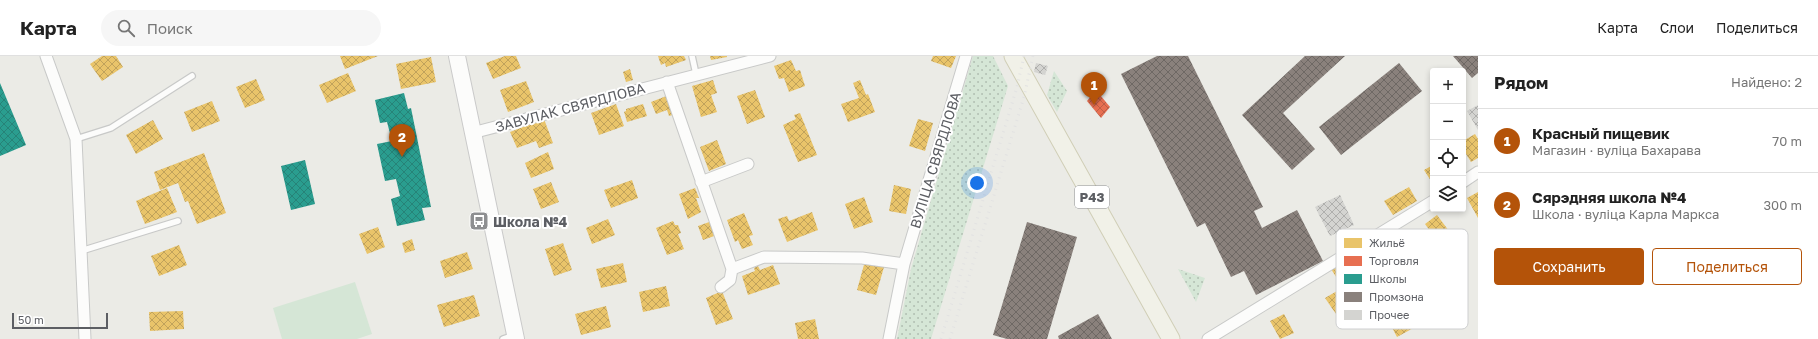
<!DOCTYPE html>
<html lang="ru">
<meta charset="utf-8">
<style>
body{margin:0;font-family:"Golos Text",sans-serif;background:#f6f6f6;color:#222}
.controls{position:absolute;right:12px;top:12px;display:grid;overflow:hidden;border-radius:4px;box-shadow:0 2px 6px #0003}
.controls button{width:36px;height:36px;display:grid;place-items:center;padding:0;border:0;border-bottom:1px solid #e0e0e0;background:#fff;color:#222;font:20px sans-serif}
.scale{position:absolute;left:12px;bottom:10px;width:96px;box-sizing:border-box;padding-left:4px;border:2px solid #5c5e63;border-top:0;font-size:11px;line-height:14px;white-space:nowrap;color:#5c5e63;-webkit-text-stroke:3px #fff;paint-order:stroke}
.you{position:absolute;left:977px;top:127px;width:14px;height:14px;margin:-10px;border:3px solid #fff;border-radius:50%;background:#1a73e8;box-shadow:0 0 0 6px #1a73e833}
.badge{display:grid;place-items:center;width:26px;height:26px;border-radius:50%;background:#b45309;color:#fff;font-size:13px;font-weight:700}
.pin{position:absolute;translate:-50% -33px;filter:drop-shadow(0 1px 2px #0008)}
.pin::after{content:'';position:absolute;top:21px;width:14px;height:12px;background:inherit;clip-path:polygon(0 0,100% 0,50% 100%)}
.list{margin:0;padding:0;list-style:none}
h2{display:flex;justify-content:space-between;align-items:center;height:52px;margin:0;padding:0 16px;font-size:17px}
h2 small{font-size:13px;font-weight:400;color:#767676}
.list li{display:grid;grid-template-columns:26px 1fr auto;gap:12px;align-items:center;box-sizing:border-box;height:64px;padding:0 16px;border-top:1px solid #e0e0e0}
.list b{display:block;font-size:15px;white-space:nowrap}
.list p{margin:0;font-size:13px;white-space:nowrap;color:#767676}
.list em{font-size:13px;font-style:normal;color:#767676}
.actions{display:flex;gap:8px;padding:12px 16px}
.actions a{flex:1;padding:9px 0;border:1px solid #b45309;border-radius:4px;text-align:center;font-size:14px;color:#b45309}
.actions .main{background:#b45309;color:#fff}
.icon{flex:none;width:22px;height:22px;fill:none;stroke:currentColor;stroke-width:2;stroke-linecap:round;stroke-linejoin:round}
.map{position:relative;flex:none;width:1478px;height:283px;overflow:hidden}
header{display:flex;align-items:center;gap:24px;box-sizing:border-box;height:56px;padding:0 20px;background:#fff;border-bottom:1px solid #e0e0e0}
header strong{font-size:19px}
nav{display:flex;gap:22px;margin-inline-start:auto;font-size:14px}
.search{width:280px;height:36px;background:#f6f6f6;display:flex;align-items:center;gap:10px;box-sizing:border-box;padding:0 14px;border-radius:22px;color:#767676;font-size:15px}
main{display:flex}
aside{flex:1;background:#fff}
.map>svg:first-child{display:block}
.grass{fill:url(#grass-dots)}
.pitch{fill:#d5e6d6}
.homes{fill:url(#homes-cross-hatch)}
.shops{fill:url(#shops-cross-hatch)}
.schools{fill:url(#schools-cross-hatch)}
.industry{fill:url(#industry-cross-hatch)}
.building{fill:url(#building-cross-hatch)}
.lines{fill:none;stroke-linecap:round;stroke-linejoin:round}
.service-casing{stroke:#c8c9c8;stroke-width:8}
.minor-casing{stroke:#c8c9c8;stroke-width:13}
.secondary-casing{stroke:#c9c9c9;stroke-width:18}
.primary-casing{stroke:#d0ceb6;stroke-width:19}
.service{stroke:#fcfcfb;stroke-width:5.5}
.minor{stroke:#fcfcfb;stroke-width:11}
.secondary{stroke:#fcfcfb;stroke-width:16}
.primary{stroke:#f1f1e8;stroke-width:17}
.rail{stroke:#e2e2e2;stroke-width:3;stroke-dasharray:1 5;stroke-linecap:butt}
.labels{text-anchor:middle;dominant-baseline:central;stroke-width:4;stroke-linejoin:round;paint-order:stroke}
.shield{fill:#fff;stroke:#8d8e92;stroke-width:1}
.shield-label{font-size:13px;font-weight:bold;fill:#5c5e63}
.street-label{font-size:14px;fill:#5c5e63;stroke:#fff}
.poi-label{font-size:14px;font-weight:bold;fill:#5c5e63;stroke:#fff;text-anchor:start}
.key{fill:#fff;stroke:#cecfd0;stroke-width:1}
.key-label{font-size:11px;fill:#5c5e63}
</style>
<header>
<strong>Карта</strong>
<div class="search"><svg class="icon" aria-label="search" viewBox="0 0 24 24"><circle cx="10" cy="10" r="6"/><path d="M15 15l6 6"/></svg>Поиск</div>
<nav><a>Карта</a><a>Слои</a><a>Поделиться</a></nav>
</header>
<main>
<div class="map">
<svg width="1478" height="283" viewBox="0 0 1478 283">
<defs>
<pattern id="grass-dots" width="8" height="8" patternUnits="userSpaceOnUse"><rect width="8" height="8" fill="#d5e6d6"/><path d="M2 2h.1M6 6h.1" fill="none" stroke="#b0beb1" stroke-width="1.8" stroke-linecap="round"/></pattern>
<pattern id="homes-cross-hatch" width="8" height="8" patternUnits="userSpaceOnUse"><rect width="8" height="8" fill="#e9c46a"/><path d="M0 0l8 8M0 8l8-8" fill="none" stroke="#c0a25b"/></pattern>
<pattern id="shops-cross-hatch" width="8" height="8" patternUnits="userSpaceOnUse"><rect width="8" height="8" fill="#e76f51"/><path d="M0 0l8 8M0 8l8-8" fill="none" stroke="#be5e47"/></pattern>
<pattern id="schools-cross-hatch" width="8" height="8" patternUnits="userSpaceOnUse"><rect width="8" height="8" fill="#2a9d8f"/><path d="M0 0l8 8M0 8l8-8" fill="none" stroke="#278378"/></pattern>
<pattern id="industry-cross-hatch" width="8" height="8" patternUnits="userSpaceOnUse"><rect width="8" height="8" fill="#8a817c"/><path d="M0 0l8 8M0 8l8-8" fill="none" stroke="#6e6864"/></pattern>
<pattern id="building-cross-hatch" width="8" height="8" patternUnits="userSpaceOnUse"><rect width="8" height="8" fill="#d4d4d1"/><path d="M0 0l8 8M0 8l8-8" fill="none" stroke="#afafad"/></pattern>
</defs>
<rect width="100%" height="100%" fill="#ebebe6"/>
<path class="grass" d="M 973,0 L 993,0 L 1008,30 L 931,283 L 897,283 L 911,213 Z
M 1054,15 L 1067,35 L 1057,56 L 1047,39 Z
M 1178,213 L 1205,222 L 1196,246 Z"/>
<path class="pitch" d="M 355,226 L 372,278 L 357,283 L 282,283 L 273,252 Z"/>
<path class="homes" d="M 102,0 L 116,0 L 123,11 L 102,25 L 90,8 Z
M 340,0 L 378,0 L 345,13 Z
M 505,0 L 516,0 L 521,12 L 493,23 L 486,7 Z
M 658,0 L 684,0 L 686,4 L 666,11 L 665,7 L 661,9 Z
M 710,0 L 727,0 L 727,1 L 711,4 Z
M 933,0 L 956,0 L 951,12 L 931,5 Z
M 431,1 L 436,26 L 401,33 L 396,8 Z
M 791,4 L 796,15 L 800,14 L 805,30 L 789,36 L 784,22 L 779,23 L 774,10 Z
M 630,13 L 633,24 L 626,26 L 623,16 Z
M 348,17 L 356,35 L 327,47 L 319,29 Z
M 256,23 L 265,44 L 245,52 L 236,31 Z
M 713,24 L 717,37 L 711,39 L 717,56 L 701,61 L 692,30 Z
M 860,24 L 866,39 L 868,38 L 875,56 L 848,66 L 841,48 L 859,42 L 853,27 Z
M 526,25 L 534,46 L 508,56 L 500,34 Z
M 755,34 L 765,61 L 747,68 L 737,40 Z
M 669,39 L 676,58 L 669,60 L 667,54 L 656,58 L 651,46 Z
M 212,45 L 220,65 L 192,76 L 184,56 Z
M 616,48 L 624,70 L 599,79 L 591,57 Z
M 643,48 L 647,60 L 627,66 L 624,56 L 626,55 L 626,53 Z
M 800,57 L 817,99 L 798,106 L 783,69 L 796,63 L 794,59 Z
M 544,63 L 553,87 L 539,92 L 536,85 L 517,92 L 510,76 Z
M 918,63 L 933,67 L 925,95 L 909,90 Z
M 153,64 L 163,83 L 136,98 L 126,79 Z
M 1475,78 L 1478,83 L 1478,102 L 1471,106 L 1463,93 L 1463,85 Z
M 717,84 L 726,108 L 709,115 L 700,91 Z
M 548,96 L 554,113 L 531,122 L 525,107 Z
M 204,97 L 226,157 L 197,168 L 188,145 L 185,146 L 178,127 L 160,134 L 154,116 Z
M 1433,109 L 1433,128 L 1424,114 Z
M 632,124 L 638,142 L 611,152 L 604,134 Z
M 551,126 L 559,146 L 541,153 L 533,133 Z
M 894,129 L 911,133 L 906,158 L 889,155 Z
M 1409,131 L 1417,145 L 1393,159 L 1384,145 Z
M 167,132 L 177,156 L 145,168 L 136,145 Z
M 695,132 L 699,142 L 696,142 L 701,156 L 688,163 L 679,138 Z
M 1478,136 L 1478,162 L 1467,142 Z
M 864,141 L 873,166 L 854,173 L 845,148 Z
M 812,156 L 818,174 L 787,186 L 778,163 L 787,160 L 789,165 Z
M 744,157 L 753,179 L 749,180 L 753,189 L 742,193 L 738,184 L 735,186 L 727,164 Z
M 1437,159 L 1449,175 L 1437,184 L 1425,168 Z
M 608,163 L 615,179 L 592,188 L 586,172 Z
M 673,165 L 675,169 L 678,169 L 681,177 L 678,178 L 684,193 L 667,199 L 656,172 Z
M 712,165 L 717,179 L 703,184 L 698,170 Z
M 378,171 L 385,191 L 367,198 L 359,178 Z
M 412,183 L 415,194 L 405,197 L 402,187 Z
M 563,187 L 572,214 L 554,220 L 545,193 Z
M 179,189 L 187,209 L 159,220 L 151,200 Z
M 467,196 L 473,213 L 445,222 L 440,205 Z
M 865,205 L 884,211 L 876,239 L 857,234 Z
M 623,207 L 627,226 L 601,232 L 596,213 Z
M 773,209 L 780,228 L 748,239 L 742,220 L 755,215 L 754,212 L 758,210 L 760,214 Z
M 1337,209 L 1344,220 L 1338,224 L 1331,213 Z
M 666,230 L 670,250 L 643,256 L 639,236 Z
M 722,235 L 733,263 L 716,269 L 706,242 Z
M 1337,235 L 1349,254 L 1338,261 L 1325,242 Z
M 474,239 L 480,260 L 444,271 L 437,249 Z
M 606,250 L 611,271 L 581,279 L 575,258 Z
M 1411,254 L 1419,269 L 1397,281 L 1389,266 Z
M 183,255 L 184,273 L 150,275 L 149,256 Z
M 1284,258 L 1294,277 L 1280,283 L 1270,265 Z
M 815,263 L 819,283 L 798,283 L 795,267 Z"/>
<path class="shops" d="M 1096,34 L 1110,51 L 1101,62 L 1087,45 Z"/>
<path class="schools" d="M 0,27 L 26,89 L 0,100 Z
M 404,37 L 408,53 L 411,52 L 431,151 L 422,152 L 425,164 L 397,170 L 391,143 L 400,140 L 396,123 L 385,125 L 377,88 L 392,85 L 387,66 L 380,67 L 375,44 Z
M 305,104 L 315,148 L 291,154 L 281,110 Z"/>
<path class="industry" d="M 1157,0 L 1188,0 L 1263,151 L 1254,155 L 1262,172 L 1297,154 L 1323,205 L 1256,239 L 1244,215 L 1231,221 L 1205,167 L 1197,171 L 1121,18 Z
M 1305,0 L 1345,0 L 1283,57 L 1315,93 L 1292,114 L 1242,59 Z
M 1453,0 L 1478,0 L 1478,17 L 1472,22 Z
M 1399,7 L 1422,35 L 1341,99 L 1319,71 Z
M 1027,166 L 1077,181 L 1047,283 L 1007,283 L 993,279 Z
M 1098,258 L 1112,283 L 1059,283 L 1058,280 Z"/>
<path class="building" d="M 1036,7 L 1048,10 L 1045,19 L 1034,16 Z
M 1478,49 L 1478,74 L 1467,55 Z
M 1340,139 L 1354,169 L 1330,180 L 1315,151 Z"/>
<g class="lines">
<g class="service-casing">
<path id="service" d="M 692,0 L 696,18
M 76,83 L 111,72 L 192,20
M 81,195 L 178,165
M 503,283 L 515,279"/>
</g>
<g class="minor-casing">
<path id="minor" d="M 46,0 L 76,83 L 85,283
M 667,26 L 732,213 L 730,224 L 721,231
M 472,77 L 770,0
M 701,126 L 748,108
M 1463,126 L 1478,116
M 732,213 L 764,201 L 862,202 L 904,208
M 889,283 L 904,208 L 966,0
M 1208,283 L 1433,145"/>
</g>
<g class="secondary-casing">
<path id="secondary" d="M 457,0 L 516,283"/>
</g>
<g class="primary-casing">
<path id="primary" d="M 1013,0 L 1171,283"/>
</g>
<use href="#service" class="service"/>
<use href="#minor" class="minor"/>
<use href="#secondary" class="secondary"/>
<use href="#primary" class="primary"/>
<path class="rail" d="M 941,283 L 1017,31 L 1024,0
M 950,283 L 1024,41 L 1033,0"/>
</g>
<defs>
<g id="bus-square" transform="scale(1)"><rect x="-9" y="-9" width="18" height="18" rx="4" fill="#8e8f91" stroke="#fff"/><path d="M-5-6H5V4H4V6H2V4H-2V6H-4V4H-5ZM-3.5-4V0h7V-4ZM-3.5 1.2v1.5H-2V1.2ZM2 1.2v1.5H3.5V1.2Z" fill="#fff"/></g>
</defs>
<g fill-rule="evenodd">
<use href="#bus-square" x="479" y="165"/>
</g>
<g class="labels">
<rect class="shield" x="1075" y="130" width="34" height="22" rx="3"/>
<g class="shield-label">
<text x="1092" y="141">Р43</text>
</g>
<g class="street-label">
<text transform="translate(570 51) rotate(-15)">ЗАВУЛАК СВЯРДЛОВА</text>
<text transform="translate(935 104) rotate(-73)">ВУЛІЦА СВЯРДЛОВА</text>
</g>
<g class="poi-label">
<text x="493" y="165">Школа №4</text>
</g>
</g>
<rect x="1336" y="173" width="132" height="100" rx="6" class="key"/>
<rect x="1344" y="182" width="18" height="10" fill="#e9c46a"/>
<rect x="1344" y="200" width="18" height="10" fill="#e76f51"/>
<rect x="1344" y="218" width="18" height="10" fill="#2a9d8f"/>
<rect x="1344" y="236" width="18" height="10" fill="#8a817c"/>
<rect x="1344" y="254" width="18" height="10" fill="#d4d4d1"/>
<g class="key-label">
<text x="1369" y="191">Жильё</text>
<text x="1369" y="209">Торговля</text>
<text x="1369" y="227">Школы</text>
<text x="1369" y="245">Промзона</text>
<text x="1369" y="263">Прочее</text>
</g>
</svg>
<div class="controls">
<button>+</button>
<button>−</button>
<button><svg class="icon" aria-label="locate" viewBox="0 0 24 24"><circle cx="12" cy="12" r="6"/><path d="M12 2v4M12 18v4M2 12h4M18 12h4"/></svg></button>
<button><svg class="icon" aria-label="layers" viewBox="0 0 24 24"><path d="M12 4l9 5-9 5-9-5zM3 14l9 5 9-5"/></svg></button>
</div>
<div class="scale">50 m</div>
<div class="you"></div>
<div class="pin badge" style="left:1094px;top:49px">1</div>
<div class="pin badge" style="left:402px;top:101px">2</div>
</div>
<aside>
<h2>Рядом<small>Найдено: 2</small></h2>
<ul class="list">
<li><span class="badge">1</span><div><b>Красный пищевик</b><p>Магазин · вуліца Бахарава</p></div><em>70 m</em></li>
<li><span class="badge">2</span><div><b>Сярэдняя школа №4</b><p>Школа · вуліца Карла Маркса</p></div><em>300 m</em></li>
</ul>
<div class="actions"><a class="main">Сохранить</a><a>Поделиться</a></div>
</aside>
</main>
